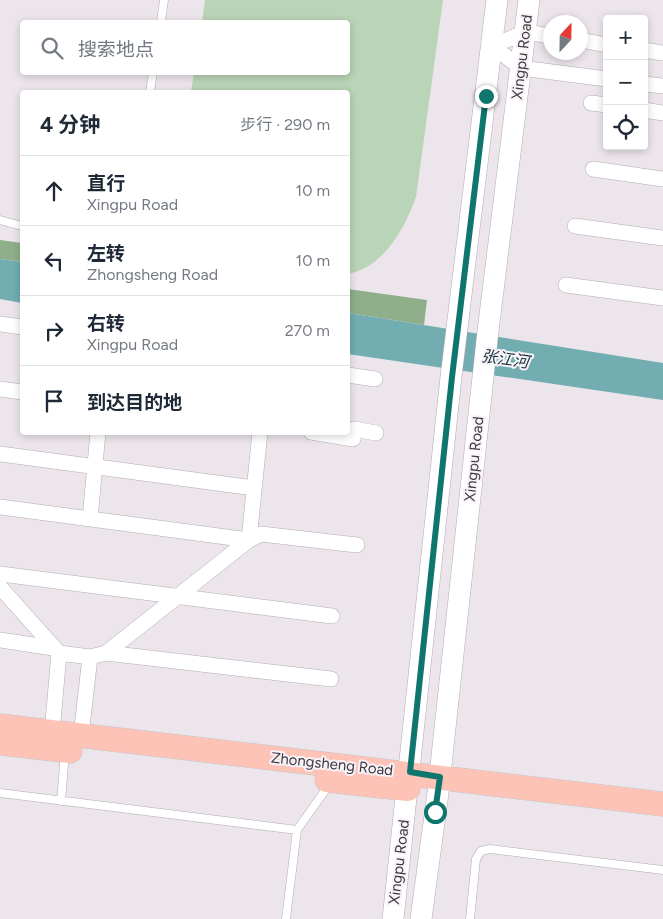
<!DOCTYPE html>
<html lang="zh">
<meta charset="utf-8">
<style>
body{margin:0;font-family:Figtree,"Noto Sans SC",sans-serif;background:#f6f6f7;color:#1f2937}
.controls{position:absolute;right:15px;top:15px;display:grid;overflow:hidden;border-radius:5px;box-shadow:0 2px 8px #0003}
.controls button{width:45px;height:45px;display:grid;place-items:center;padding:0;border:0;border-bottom:1px solid #e0e1e3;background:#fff;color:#1f2937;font:25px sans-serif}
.compass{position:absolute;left:543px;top:15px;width:45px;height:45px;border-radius:50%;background:#fff;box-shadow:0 2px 8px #0003;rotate:22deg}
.stop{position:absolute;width:15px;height:15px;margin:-11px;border:4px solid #0f766e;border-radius:50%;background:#fff}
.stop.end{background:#0f766e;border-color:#fff;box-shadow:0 1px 5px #0008}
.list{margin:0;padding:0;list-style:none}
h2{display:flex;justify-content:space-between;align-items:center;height:65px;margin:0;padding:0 20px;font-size:21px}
h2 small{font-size:16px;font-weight:400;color:#747a83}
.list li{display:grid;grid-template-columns:32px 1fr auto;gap:15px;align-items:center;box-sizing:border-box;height:70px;padding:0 20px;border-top:1px solid #e0e1e3}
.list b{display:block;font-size:19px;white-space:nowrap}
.list p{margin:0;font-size:16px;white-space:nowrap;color:#747a83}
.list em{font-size:16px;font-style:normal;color:#747a83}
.icon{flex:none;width:28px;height:28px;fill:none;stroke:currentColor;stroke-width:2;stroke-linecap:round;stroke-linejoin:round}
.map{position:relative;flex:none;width:663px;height:919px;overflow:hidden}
.search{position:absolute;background:#fff;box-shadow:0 2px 8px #0003;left:20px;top:20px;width:330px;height:55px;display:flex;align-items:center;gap:12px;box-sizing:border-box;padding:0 18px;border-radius:5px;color:#747a83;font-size:19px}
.panel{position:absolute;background:#fff;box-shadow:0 2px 8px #0003;left:20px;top:90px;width:330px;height:345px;border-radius:5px}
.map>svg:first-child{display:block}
.green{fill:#bad4b7}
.forest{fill:#8faf8b}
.water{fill:#71adb1}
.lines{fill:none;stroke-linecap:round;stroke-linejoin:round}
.service-casing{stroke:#b2acb2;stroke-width:9}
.minor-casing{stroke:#b2acb2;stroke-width:16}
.secondary-casing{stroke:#b2acb2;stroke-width:22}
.primary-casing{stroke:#c5c4c5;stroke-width:25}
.service{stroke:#fff;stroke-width:8}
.minor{stroke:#fff;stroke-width:15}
.secondary{stroke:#fff;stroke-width:21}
.primary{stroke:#fec3b7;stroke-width:24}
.route{stroke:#0f766e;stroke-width:6}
.labels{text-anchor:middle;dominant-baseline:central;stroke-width:4;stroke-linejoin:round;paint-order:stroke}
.street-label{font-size:15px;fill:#3e3c3e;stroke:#f9f2f9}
.water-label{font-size:16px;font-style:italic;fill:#173638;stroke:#f9f2f9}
</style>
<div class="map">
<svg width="663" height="919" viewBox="0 0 663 919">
<rect width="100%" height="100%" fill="#ece5ec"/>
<path class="green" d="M 205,0 L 443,0 L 416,197 C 405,228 384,267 348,274 L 348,92 L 191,92 L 194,73 L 348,72 L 348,22 L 202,22 Z"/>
<path class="forest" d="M 0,240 L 22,243 L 22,262 L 0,259 Z
M 348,289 L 427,300 L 424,325 L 348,313 Z"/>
<path class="water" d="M 0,259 L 22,262 L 22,303 L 0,299 Z
M 348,313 L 663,363 L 663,400 L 348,354 Z"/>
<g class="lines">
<g class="service-casing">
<path id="service" d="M 161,22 L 164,0
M 150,92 L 153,72
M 0,220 L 22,226
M 0,793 L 297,830 L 286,919
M 61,801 L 65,753
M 297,830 L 329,785
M 470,919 L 476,859 L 481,851 L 490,849 L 663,870"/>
</g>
<g class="minor-casing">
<path id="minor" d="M 550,36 L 526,32 L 492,46 L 521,68 L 607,79
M 580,40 L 607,45
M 644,50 L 663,53
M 644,84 L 663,86
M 591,103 L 607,105
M 644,110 L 663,113
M 593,169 L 663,179
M 575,226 L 663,238
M 566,285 L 663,298
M 0,324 L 22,327
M 348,375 L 375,379
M 0,389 L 22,392
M 311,432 L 353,439 L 354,429 L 376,433
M 0,454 L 254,488
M 0,507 L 249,540 L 261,534 L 357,545
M 90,519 L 98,432
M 0,574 L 332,616
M 0,587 L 59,653 L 90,657 L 106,653 L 249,540 L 260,432
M 0,640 L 53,648
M 106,653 L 331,679
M 56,738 L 52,733 L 59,653
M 76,740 L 81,736 L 90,657"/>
</g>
<g class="secondary-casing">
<path id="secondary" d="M 393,919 L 451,377 L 497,0
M 421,919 L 438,793 L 488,331 L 529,0"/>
</g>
<g class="primary-casing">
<path id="primary" d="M 0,726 L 663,804
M 0,743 L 70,751
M 327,780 L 408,789"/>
</g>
<use href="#service" class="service"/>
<use href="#minor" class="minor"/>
<use href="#secondary" class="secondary"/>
<use href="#primary" class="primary"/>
</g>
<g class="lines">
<path class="route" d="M 435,812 L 440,777 L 410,772 L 452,377 L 486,96"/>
</g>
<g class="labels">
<g class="street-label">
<text transform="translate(522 57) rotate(-83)">Xingpu Road</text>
<text transform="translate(474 459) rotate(-84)">Xingpu Road</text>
<text transform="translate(332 764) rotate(6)">Zhongsheng Road</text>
<text transform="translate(399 862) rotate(-83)">Xingpu Road</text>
</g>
<g class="water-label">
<text transform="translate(505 359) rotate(8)">张江河</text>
</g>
</g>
</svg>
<div class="controls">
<button>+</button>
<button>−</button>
<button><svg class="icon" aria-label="locate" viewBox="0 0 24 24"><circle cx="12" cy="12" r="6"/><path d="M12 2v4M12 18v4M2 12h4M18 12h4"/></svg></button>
</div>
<svg class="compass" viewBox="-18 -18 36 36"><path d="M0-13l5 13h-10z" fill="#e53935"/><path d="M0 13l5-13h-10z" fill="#747a83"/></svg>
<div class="stop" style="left:435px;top:812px"></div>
<div class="stop end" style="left:486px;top:96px"></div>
<div class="search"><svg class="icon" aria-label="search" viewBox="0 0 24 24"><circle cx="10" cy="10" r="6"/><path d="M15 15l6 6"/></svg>搜索地点</div>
<section class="panel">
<h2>4 分钟<small>步行 · 290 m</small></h2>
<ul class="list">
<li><svg class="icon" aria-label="ahead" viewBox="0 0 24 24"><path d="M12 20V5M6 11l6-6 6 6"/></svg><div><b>直行</b><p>Xingpu Road</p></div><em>10 m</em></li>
<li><svg class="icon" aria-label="left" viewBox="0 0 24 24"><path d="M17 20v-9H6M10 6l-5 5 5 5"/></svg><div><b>左转</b><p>Zhongsheng Road</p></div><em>10 m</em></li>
<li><svg class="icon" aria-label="right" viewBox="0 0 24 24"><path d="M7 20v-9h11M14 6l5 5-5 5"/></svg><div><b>右转</b><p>Xingpu Road</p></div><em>270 m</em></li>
<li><svg class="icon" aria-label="arrive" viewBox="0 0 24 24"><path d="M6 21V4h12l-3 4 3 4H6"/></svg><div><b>到达目的地</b></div></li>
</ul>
</section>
</div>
